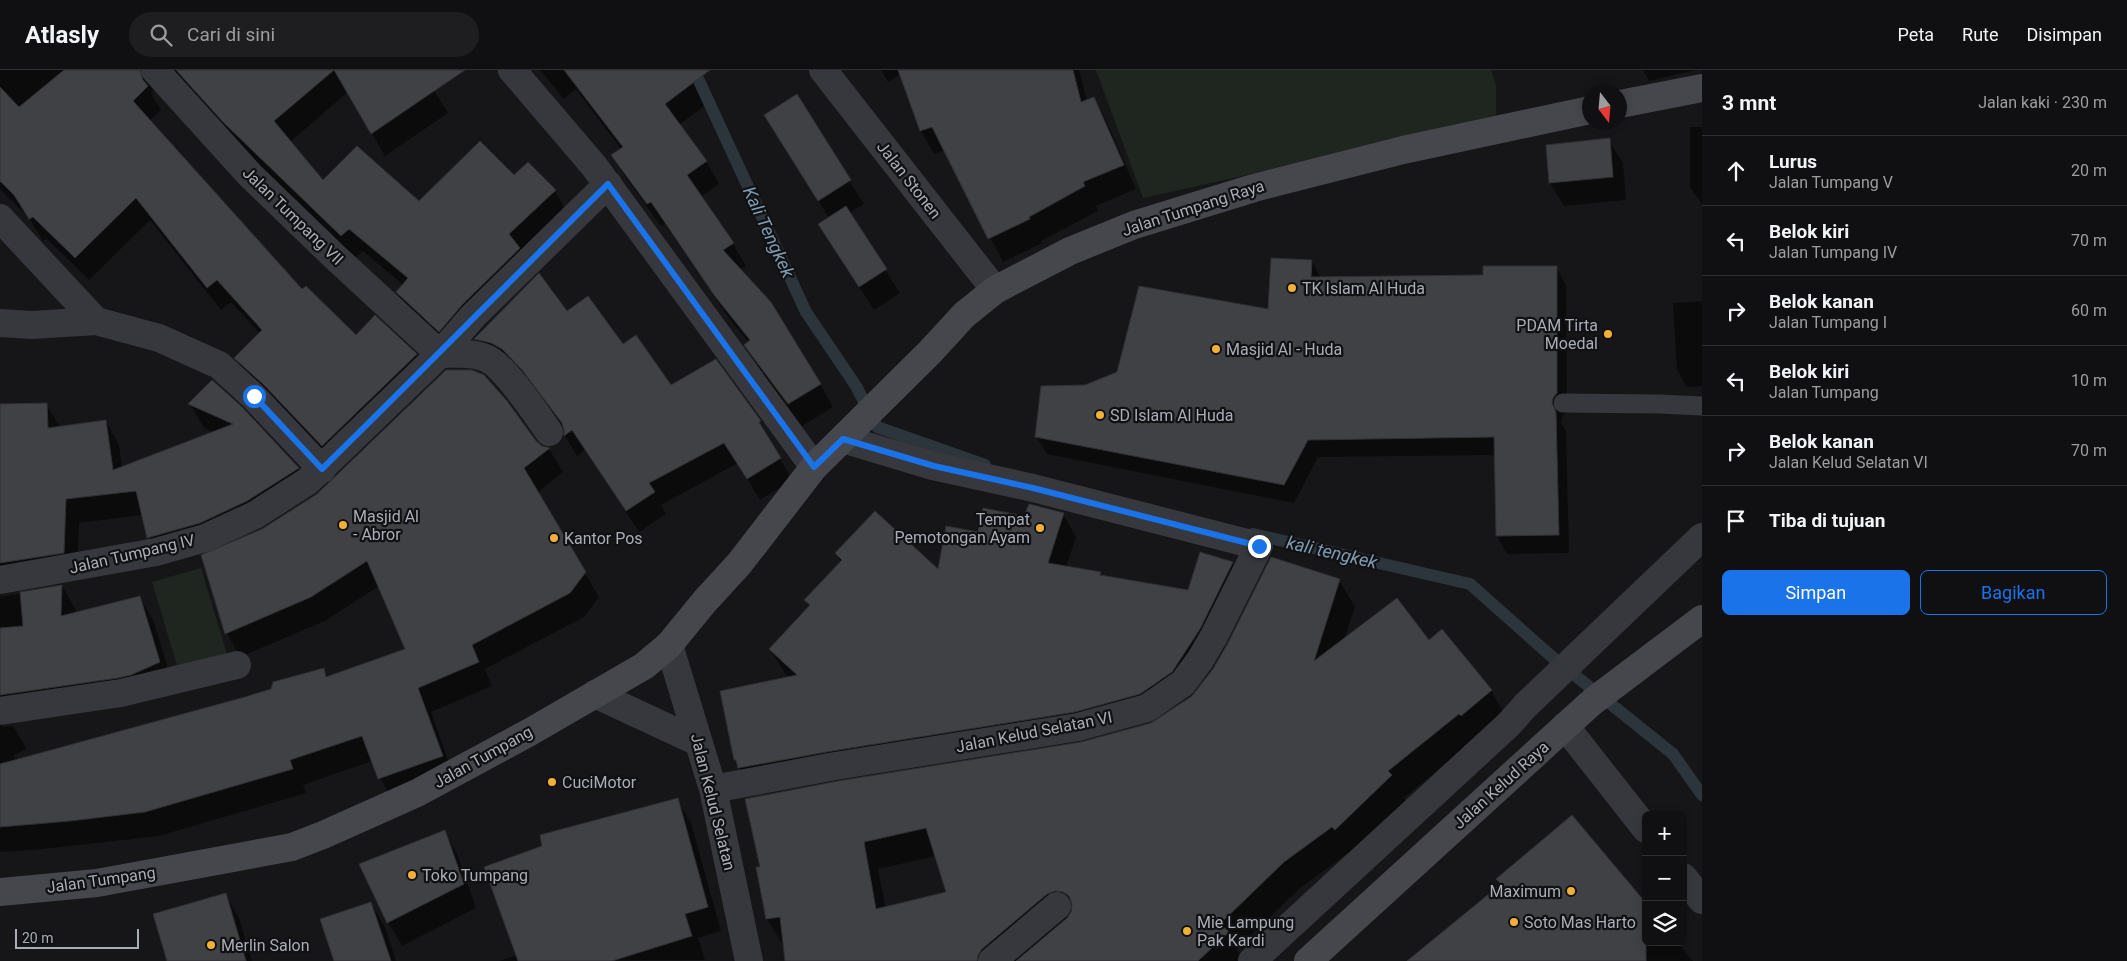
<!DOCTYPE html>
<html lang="id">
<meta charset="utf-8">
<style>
body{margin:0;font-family:Roboto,sans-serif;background:#1e1e20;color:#f1f3f6}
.controls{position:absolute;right:15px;bottom:15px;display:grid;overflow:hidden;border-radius:8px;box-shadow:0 2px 8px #0003}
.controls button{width:45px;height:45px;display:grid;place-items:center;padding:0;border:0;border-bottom:1px solid #303032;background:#101012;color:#f1f3f6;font:25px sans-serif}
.compass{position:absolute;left:1582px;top:15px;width:45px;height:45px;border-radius:50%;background:#101012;box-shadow:0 2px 8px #0003;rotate:164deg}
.scale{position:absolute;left:15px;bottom:12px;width:124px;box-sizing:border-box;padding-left:5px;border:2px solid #a8adb8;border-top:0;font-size:14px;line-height:18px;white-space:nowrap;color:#a8adb8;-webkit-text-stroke:4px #111113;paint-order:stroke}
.stop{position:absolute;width:15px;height:15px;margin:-11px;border:4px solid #1a73e8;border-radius:50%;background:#fff}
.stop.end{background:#1a73e8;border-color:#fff;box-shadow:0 1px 5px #0008}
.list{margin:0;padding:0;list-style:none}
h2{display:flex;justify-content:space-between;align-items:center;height:65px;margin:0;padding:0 20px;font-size:21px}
h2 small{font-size:16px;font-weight:400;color:#9c9d9f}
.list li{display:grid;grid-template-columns:32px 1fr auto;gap:15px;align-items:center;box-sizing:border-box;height:70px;padding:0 20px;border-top:1px solid #303032}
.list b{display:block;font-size:19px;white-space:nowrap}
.list p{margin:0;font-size:16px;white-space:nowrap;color:#9c9d9f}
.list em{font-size:16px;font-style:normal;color:#9c9d9f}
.actions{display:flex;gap:10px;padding:15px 20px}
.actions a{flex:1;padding:11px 0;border:1px solid #1a73e8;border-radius:8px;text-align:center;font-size:18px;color:#1a73e8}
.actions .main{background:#1a73e8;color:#fff}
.icon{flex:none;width:28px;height:28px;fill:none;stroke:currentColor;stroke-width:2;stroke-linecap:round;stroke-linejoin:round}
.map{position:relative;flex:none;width:1702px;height:891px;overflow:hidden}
header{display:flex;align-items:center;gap:30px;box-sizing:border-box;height:70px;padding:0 25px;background:#101012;border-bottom:1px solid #303032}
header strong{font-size:24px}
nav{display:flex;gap:28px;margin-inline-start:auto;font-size:18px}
.search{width:350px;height:45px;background:#1e1e20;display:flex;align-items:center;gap:12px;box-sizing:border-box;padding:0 18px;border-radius:28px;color:#9c9d9f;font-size:19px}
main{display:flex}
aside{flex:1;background:#101012}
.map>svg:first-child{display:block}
.green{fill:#1e261f}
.shadow{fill:#0007}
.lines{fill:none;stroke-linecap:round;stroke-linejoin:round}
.stream{stroke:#2c353c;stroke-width:12}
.building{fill:#404145;stroke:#303034;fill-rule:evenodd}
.service{stroke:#37383d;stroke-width:19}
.pedestrian{stroke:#37383d;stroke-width:28}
.minor{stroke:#37383d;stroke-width:28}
.secondary{stroke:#45474d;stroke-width:28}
.route{stroke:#1a73e8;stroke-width:6}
.poi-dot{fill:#f2b134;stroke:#111113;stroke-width:2}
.labels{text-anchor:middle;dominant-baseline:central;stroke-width:4.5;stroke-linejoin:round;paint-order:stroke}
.street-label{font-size:16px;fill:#a8adb8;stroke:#111113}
.poi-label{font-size:16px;fill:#a8adb8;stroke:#111113;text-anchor:start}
.water-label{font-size:18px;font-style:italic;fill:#7f9bb3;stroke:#111113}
</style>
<header>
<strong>Atlasly</strong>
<div class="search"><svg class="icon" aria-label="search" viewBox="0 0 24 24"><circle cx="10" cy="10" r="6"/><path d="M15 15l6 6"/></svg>Cari di sini</div>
<nav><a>Peta</a><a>Rute</a><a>Disimpan</a></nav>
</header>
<main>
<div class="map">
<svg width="1702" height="891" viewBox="0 0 1702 891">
<rect width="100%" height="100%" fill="#161618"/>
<path class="green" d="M 1096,0 L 1491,0 L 1496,15 L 1496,50 L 1143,128 Z
M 201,498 L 227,584 L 178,599 L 152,512 Z"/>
<path class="shadow" d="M 0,0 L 421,0 L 448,43 L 385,86 L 348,22 L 290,72 L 323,111 L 419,132 L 514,107 L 528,93 L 555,121 L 568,144 L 452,284 L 410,245 L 397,222 L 403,215 L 363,181 L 354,189 L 157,12 L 153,19 L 152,25 L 161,40 L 149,51 L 302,221 L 356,267 L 375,247 L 416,285 L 429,308 L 336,398 L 249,311 L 236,288 L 260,264 L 231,232 L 221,240 L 150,150 L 89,210 L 47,169 L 43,171 L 29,148 L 0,119 Z
M 540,0 L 685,0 L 707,34 L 679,55 L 706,91 L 719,114 L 700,127 L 733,174 L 746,196 L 740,200 L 820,314 L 833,337 L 802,356 L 759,298 L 746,275 L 749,273 L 729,248 L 665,154 L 661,156 L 626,108 L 613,86 L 621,79 L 576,19 L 564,29 Z
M 881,0 L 1079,0 L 1087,31 L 1094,28 L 1107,52 L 1136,119 L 1096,136 L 1098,141 L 1041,171 L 1042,173 L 1003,192 L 945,80 L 934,84 L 921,61 L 901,4 L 888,12 Z
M 1643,0 L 1696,0 L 1649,11 Z
M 796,26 L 864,134 L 849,143 L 900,223 L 874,240 L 834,178 L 829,148 L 765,45 Z
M 1690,57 L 1702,57 L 1702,188 L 1702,134 L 1690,117 Z
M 1609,70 L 1623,93 L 1626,130 L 1564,136 L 1550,113 Z
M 1312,191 L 1321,208 L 1484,206 L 1556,197 L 1566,215 L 1567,342 L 1563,346 L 1561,352 L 1566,361 L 1569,483 L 1507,484 L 1497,466 L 1495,385 L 1318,387 L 1294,433 L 1047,384 L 1036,366 L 1086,316 L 1270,241 Z
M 1702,231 L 1702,316 L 1687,317 L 1677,300 L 1673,233 Z
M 567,243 L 623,276 L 670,317 L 760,352 L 792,410 L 760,430 L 738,393 L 661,435 L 666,444 L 639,462 L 585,380 L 577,386 L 565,366 L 566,361 L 546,333 L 526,310 L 487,290 L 475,269 Z
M 212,312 L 298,398 L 312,422 L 162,491 L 148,467 L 143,445 L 79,453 L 77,507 L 3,522 L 0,527 L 62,516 L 76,540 L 75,544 L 140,528 L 154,552 L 173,616 L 4,652 L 1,657 L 13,656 L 27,679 L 14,685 L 16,691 L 272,620 L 323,599 L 328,607 L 406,580 L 379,516 L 325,551 L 240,587 L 227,563 L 203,486 L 535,372 L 541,377 L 549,379 L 563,402 L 537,423 L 599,527 L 584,547 L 485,599 L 492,616 L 431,642 L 455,710 L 393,732 L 372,691 L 303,715 L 306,723 L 159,766 L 34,780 L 0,782 L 0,336 L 46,334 L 60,357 L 106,351 L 119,375 L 122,397 L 213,362 L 204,358 L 190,334 Z
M 1063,444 L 1076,467 L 1066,497 L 1100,503 L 1102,506 L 1189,521 L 1201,483 L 1233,493 L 1246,516 L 1185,624 L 752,721 L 735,690 L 721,622 L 790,608 L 784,602 L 770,579 L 810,537 L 806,530 L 841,492 L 837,484 L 939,501 L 979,463 L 1025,447 Z
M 1339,510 L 1355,537 L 1344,570 L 1428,572 L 1491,620 L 1506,647 L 1475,669 L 1404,728 L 1406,733 L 1351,785 L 1348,783 L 1299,819 L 1237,879 L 1243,890 L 1241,891 L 830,891 L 959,842 L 936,786 L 878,799 L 890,860 L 783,875 L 767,849 L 757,798 L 1081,674 L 1152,654 L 1193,627 Z
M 677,729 L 691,753 L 721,861 L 698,868 L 705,890 L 499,891 L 518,885 Z
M 445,762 L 458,786 L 476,838 L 402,876 L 388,852 Z
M 1498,810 L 1646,872 L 1677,872 L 1693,891 L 1412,891 L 1501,815 Z
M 225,824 L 239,848 L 252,891 L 168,891 Z
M 371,833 L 385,857 L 396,891 L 332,891 L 335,890 Z"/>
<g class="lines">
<path class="stream" d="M 694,0 L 806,242 L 856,316 L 877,357 L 985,395
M 1253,464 L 1470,514 L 1551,586 L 1673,684 L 1702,725"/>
</g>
<path class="building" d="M 64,0 L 140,0 L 143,10 L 148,16 L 133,31 L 302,219 L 306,216 L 356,265 L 375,245 L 417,284 L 322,376 L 264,315 L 234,288 L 262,260 L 217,210 L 207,218 L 136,128 L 75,188 L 33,147 L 29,149 L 14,125 L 0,111 L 0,17 L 19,37 Z
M 176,0 L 465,0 L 371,64 L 334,0 L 274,51 L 323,110 L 357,76 L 419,131 L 480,71 L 514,105 L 528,92 L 556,120 L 509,164 L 520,178 L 462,235 L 439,262 L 396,222 L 408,208 L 349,159 L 341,166 L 223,52 Z
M 564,0 L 710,0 L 665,34 L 707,91 L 687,105 L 734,173 L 723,180 L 771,232 L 821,314 L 788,334 L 744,275 L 750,270 L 714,225 L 651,132 L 647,134 L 611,85 L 623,77 Z
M 898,0 L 1073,0 L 1081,32 L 1094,27 L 1124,95 L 1083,112 L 1085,116 L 1029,147 L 1030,149 L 988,169 L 932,57 L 920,61 Z
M 797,24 L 851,110 L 818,131 L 764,45 Z
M 1610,68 L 1613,107 L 1549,113 L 1546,75 Z
M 846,136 L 887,199 L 859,217 L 818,154 Z
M 1271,188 L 1312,190 L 1311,207 L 1483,205 L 1483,196 L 1557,196 L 1557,323 L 1553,328 L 1552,333 L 1556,342 L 1559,465 L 1496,466 L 1494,367 L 1308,370 L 1284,415 L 1035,367 L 1041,316 L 1085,315 L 1117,302 L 1139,216 L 1268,239 Z
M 539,203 L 567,241 L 588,226 L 623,274 L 636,265 L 671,315 L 716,289 L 761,351 L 759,352 L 781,388 L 747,409 L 724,373 L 649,413 L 655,422 L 626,441 L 572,360 L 564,366 L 564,360 L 562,353 L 522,300 L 502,279 L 491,273 L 474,269 Z
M 446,300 L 472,300 L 484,305 L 507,331 L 536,371 L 542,376 L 550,378 L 524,398 L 586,502 L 570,523 L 472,575 L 479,592 L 418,618 L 443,686 L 378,709 L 362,666 L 290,690 L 293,699 L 145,742 L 70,751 L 0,757 L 0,694 L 245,627 L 271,619 L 273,612 L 324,598 L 326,607 L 405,579 L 367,491 L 311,527 L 225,564 L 201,485 L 262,459 L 317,424 Z
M 212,310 L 242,337 L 299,398 L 247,431 L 200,453 L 147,468 L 136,421 L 66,429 L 64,483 L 0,493 L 0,334 L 47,333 L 48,358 L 106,350 L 113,400 L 233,354 L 188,334 Z
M 1029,434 L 1064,443 L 1048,493 L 1101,502 L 1100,505 L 1188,520 L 1200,482 L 1233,492 L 1200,559 L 1172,602 L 1140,624 L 1075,642 L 832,681 L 738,698 L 736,690 L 734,690 L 720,621 L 797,605 L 769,579 L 810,535 L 804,530 L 842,490 L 835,483 L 875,441 L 938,499 L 946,456 L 978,462 L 983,438 L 1024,446 Z
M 1271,487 L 1340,509 L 1314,591 L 1397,528 L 1429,570 L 1442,559 L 1492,620 L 1461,646 L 1459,644 L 1388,701 L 1392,705 L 1335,760 L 1332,757 L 1284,792 L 1220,854 L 1229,862 L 1198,891 L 1016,891 L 1067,848 L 1071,842 L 1072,834 L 1069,826 L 1063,822 L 1055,821 L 1047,824 L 982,879 L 978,885 L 977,891 L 785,891 L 780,847 L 766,849 L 756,797 L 760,797 L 745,729 L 838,711 L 1081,672 L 1151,653 L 1192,626 L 1213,599 L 1228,573 ZM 926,758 L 946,822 L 876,839 L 864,772 Z
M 62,515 L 61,546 L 140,526 L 160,592 L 131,605 L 118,608 L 0,625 L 0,558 L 23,556 L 20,522 Z
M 678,728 L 708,837 L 685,844 L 692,866 L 612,891 L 518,891 L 484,797 L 542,776 L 540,765 Z
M 1572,745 L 1646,833 L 1646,891 L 1407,891 L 1501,814 L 1496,809 Z
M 445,760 L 464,814 L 387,853 L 359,794 Z
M 226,823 L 246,891 L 167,891 L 153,844 Z
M 371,832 L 391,891 L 334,891 L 320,849 Z"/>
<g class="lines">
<path class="service" d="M 1563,333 L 1659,334 L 1702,336"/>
<path class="pedestrian" d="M 1252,891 L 1508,655 L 1526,635 L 1702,467"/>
<path class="minor" d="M 155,0 L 250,105 L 335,187 L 440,284
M 512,0 L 594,96 L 814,397
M 823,0 L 995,220
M 0,148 L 96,251
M 0,253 L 32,255 L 96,251 L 159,268 L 219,295 L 253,326 L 322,399
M 440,284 C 456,284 471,282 486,288 C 504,295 537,345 549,362
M 0,510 L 156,482 L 205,468 L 255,445 L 308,411 L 440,284 L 473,246 L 608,114
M 669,575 L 713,719 L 749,891
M 595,624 L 698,672
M 0,641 L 121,623 L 237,595
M 1565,656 L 1646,759
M 713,719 L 835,696 L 1078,657 L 1147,638 L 1183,613 L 1200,590 L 1214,566 L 1259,476 L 1033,418 L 933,396 L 843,369
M 1683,807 L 1702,830
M 992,891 L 1057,836"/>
<path class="secondary" d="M 1620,34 L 1702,18
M 0,822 L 97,813 L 292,777 L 323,765 L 417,723 L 530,662 L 644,596 L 669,575 L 705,531 L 739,494 L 814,397 L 930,282 L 964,245 L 995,220 L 1070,181 L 1134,155 L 1254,118 L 1403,80 L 1590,40
M 1308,891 L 1592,632 L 1702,549"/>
</g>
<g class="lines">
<path class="route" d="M 254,326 L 322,399 C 418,305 512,209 608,114 L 814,397 L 843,369 L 934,396 L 1033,418 L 1259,476"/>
</g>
<g class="poi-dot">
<circle cx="1292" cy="218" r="5"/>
<circle cx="1608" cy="264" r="5"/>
<circle cx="1216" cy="279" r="5"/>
<circle cx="1100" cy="345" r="5"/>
<circle cx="343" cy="455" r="5"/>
<circle cx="1040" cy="458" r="5"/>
<circle cx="554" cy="468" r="5"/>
<circle cx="552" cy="712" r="5"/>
<circle cx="412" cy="805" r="5"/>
<circle cx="1571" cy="821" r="5"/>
<circle cx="1514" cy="852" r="5"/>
<circle cx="1187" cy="861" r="5"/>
<circle cx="211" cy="875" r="5"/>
</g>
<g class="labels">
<g class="street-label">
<text transform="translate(909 110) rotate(52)">Jalan Stonen</text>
<text transform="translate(1193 138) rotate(-18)">Jalan Tumpang Raya</text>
<text transform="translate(293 146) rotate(44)">Jalan Tumpang VII</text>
<text transform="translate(132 484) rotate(-13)">Jalan Tumpang IV</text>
<text transform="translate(1034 662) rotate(-11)">Jalan Kelud Selatan VI</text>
<text transform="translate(483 687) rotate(-29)">Jalan Tumpang</text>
<text transform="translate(1501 715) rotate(-42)">Jalan Kelud Raya</text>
<text transform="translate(713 732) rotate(76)">Jalan Kelud Selatan</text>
<text transform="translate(101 810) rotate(-8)">Jalan Tumpang</text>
</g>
<g class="poi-label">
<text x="1302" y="218">TK Islam Al Huda</text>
<text x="1598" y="255" text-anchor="end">PDAM Tirta<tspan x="1598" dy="18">Moedal</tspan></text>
<text x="1226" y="279">Masjid Al - Huda</text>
<text x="1110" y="345">SD Islam Al Huda</text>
<text x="353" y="446">Masjid Al<tspan x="353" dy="18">- Abror</tspan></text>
<text x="1030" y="449" text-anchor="end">Tempat<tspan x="1030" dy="18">Pemotongan Ayam</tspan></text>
<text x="564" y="468">Kantor Pos</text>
<text x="562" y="712">CuciMotor</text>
<text x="422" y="805">Toko Tumpang</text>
<text x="1561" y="821" text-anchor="end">Maximum</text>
<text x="1197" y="852">Mie Lampung<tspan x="1197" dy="18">Pak Kardi</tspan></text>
<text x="1524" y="852">Soto Mas Harto</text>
<text x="221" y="875">Merlin Salon</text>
</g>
<g class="water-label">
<text transform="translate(769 162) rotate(65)">Kali Tengkek</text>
<text transform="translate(1332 482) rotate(13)">kali tengkek</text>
</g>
</g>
</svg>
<div class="controls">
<button>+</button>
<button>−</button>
<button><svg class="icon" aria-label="layers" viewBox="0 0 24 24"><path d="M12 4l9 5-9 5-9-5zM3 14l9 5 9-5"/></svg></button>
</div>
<svg class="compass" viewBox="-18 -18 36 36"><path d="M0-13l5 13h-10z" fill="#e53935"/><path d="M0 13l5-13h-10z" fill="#9c9d9f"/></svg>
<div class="scale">20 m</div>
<div class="stop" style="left:254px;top:326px"></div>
<div class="stop end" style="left:1259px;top:476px"></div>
</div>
<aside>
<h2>3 mnt<small>Jalan kaki · 230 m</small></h2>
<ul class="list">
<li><svg class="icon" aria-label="ahead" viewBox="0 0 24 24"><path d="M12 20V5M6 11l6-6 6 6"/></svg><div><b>Lurus</b><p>Jalan Tumpang V</p></div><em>20 m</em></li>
<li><svg class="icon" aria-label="left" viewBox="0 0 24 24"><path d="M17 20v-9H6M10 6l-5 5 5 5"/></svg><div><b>Belok kiri</b><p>Jalan Tumpang IV</p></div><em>70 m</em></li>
<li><svg class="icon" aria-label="right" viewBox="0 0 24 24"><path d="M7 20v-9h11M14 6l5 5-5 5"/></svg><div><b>Belok kanan</b><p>Jalan Tumpang I</p></div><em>60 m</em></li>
<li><svg class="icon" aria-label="left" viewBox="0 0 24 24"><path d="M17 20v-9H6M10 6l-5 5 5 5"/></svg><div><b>Belok kiri</b><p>Jalan Tumpang</p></div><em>10 m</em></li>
<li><svg class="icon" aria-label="right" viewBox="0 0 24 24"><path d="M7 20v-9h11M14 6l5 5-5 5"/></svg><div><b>Belok kanan</b><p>Jalan Kelud Selatan VI</p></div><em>70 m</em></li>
<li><svg class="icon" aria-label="arrive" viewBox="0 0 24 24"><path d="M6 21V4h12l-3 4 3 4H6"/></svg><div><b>Tiba di tujuan</b></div></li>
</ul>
<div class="actions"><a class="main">Simpan</a><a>Bagikan</a></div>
</aside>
</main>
